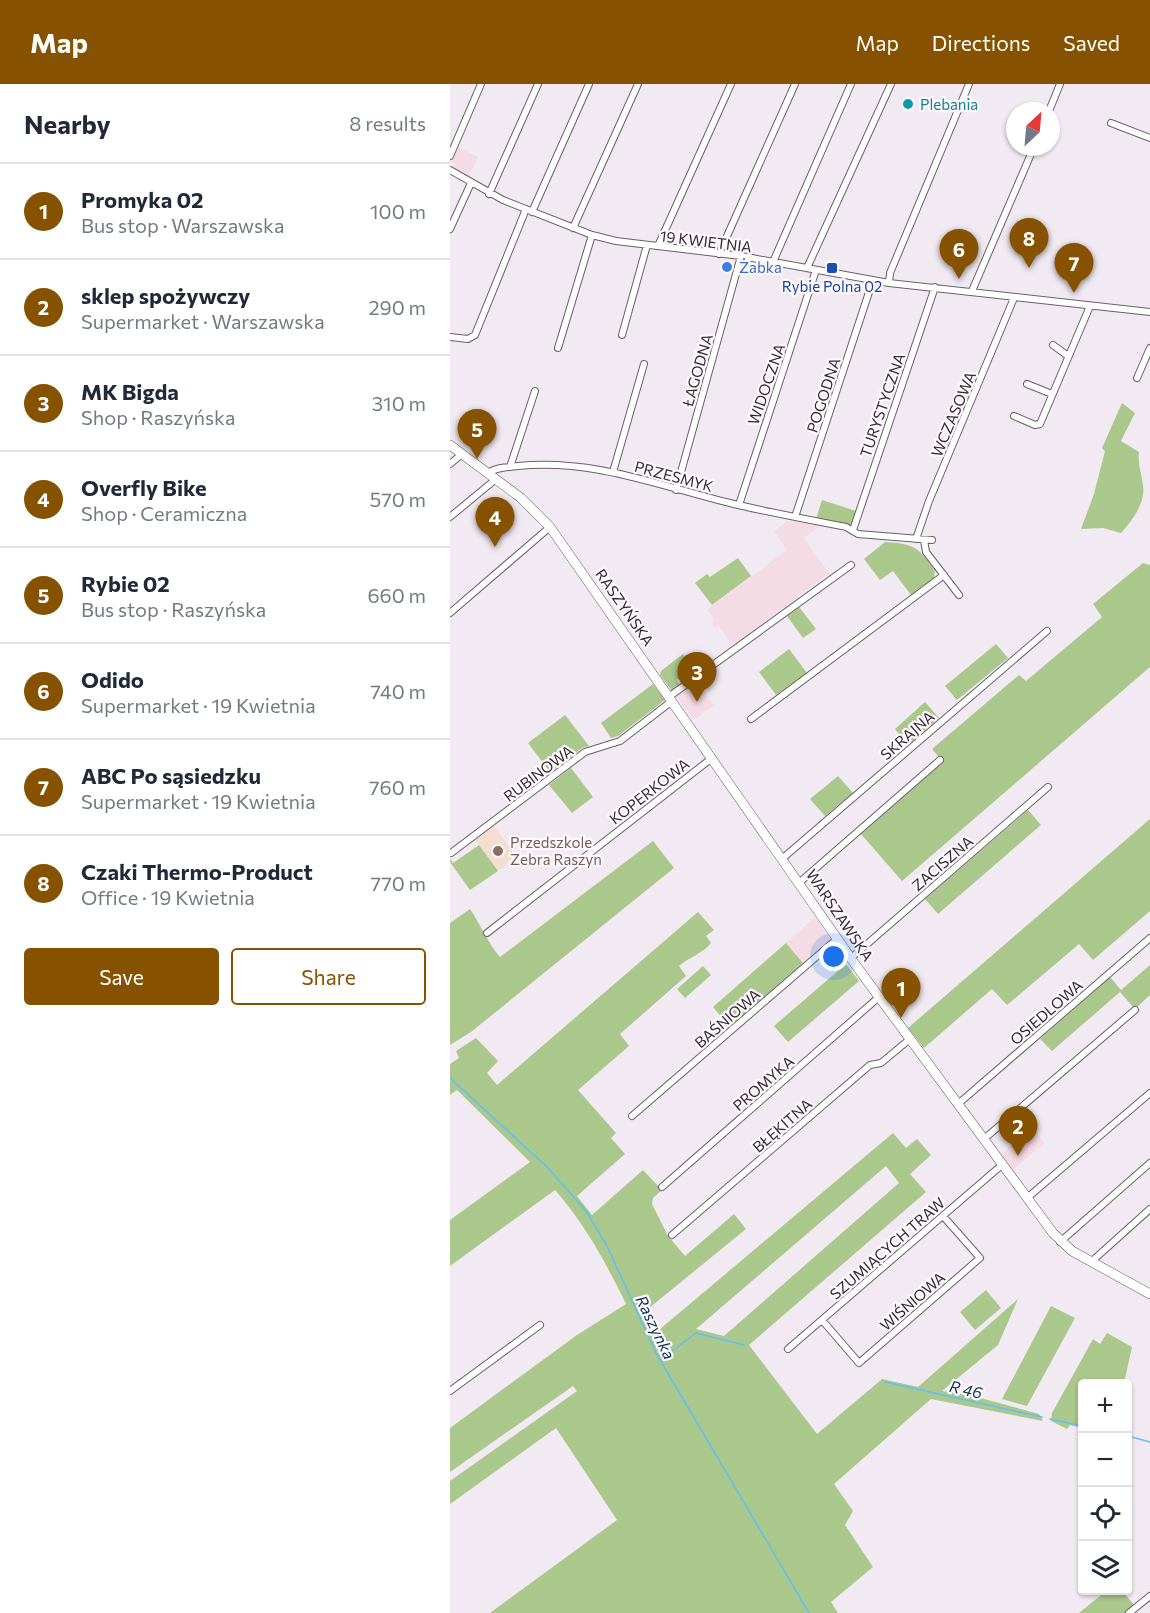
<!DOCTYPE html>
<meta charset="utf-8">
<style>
body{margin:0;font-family:Commissioner,sans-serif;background:#f2f2f3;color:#1f2937}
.controls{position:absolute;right:18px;bottom:18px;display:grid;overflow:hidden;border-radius:6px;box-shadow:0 2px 4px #0004}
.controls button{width:54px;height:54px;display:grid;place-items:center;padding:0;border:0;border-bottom:2px solid #e0e1e3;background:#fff;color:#1f2937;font:30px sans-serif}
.compass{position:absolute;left:556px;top:18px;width:54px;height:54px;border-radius:50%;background:#fff;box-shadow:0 2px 4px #0004;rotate:26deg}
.you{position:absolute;left:384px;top:873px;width:21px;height:21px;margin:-15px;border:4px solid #fff;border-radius:50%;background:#1a73e8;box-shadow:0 0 0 9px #1a73e833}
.badge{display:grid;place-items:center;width:39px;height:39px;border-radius:50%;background:#875200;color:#fff;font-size:20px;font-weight:700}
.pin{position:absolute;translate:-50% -50px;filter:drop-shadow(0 2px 3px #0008)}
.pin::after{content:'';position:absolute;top:32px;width:21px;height:18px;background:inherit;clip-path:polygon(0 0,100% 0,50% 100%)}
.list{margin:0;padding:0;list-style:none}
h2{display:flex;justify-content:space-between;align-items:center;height:78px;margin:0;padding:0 24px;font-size:26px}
h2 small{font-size:20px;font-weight:400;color:#747a83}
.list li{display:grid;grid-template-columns:39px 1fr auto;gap:18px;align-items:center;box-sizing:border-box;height:96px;padding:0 24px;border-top:2px solid #e0e1e3}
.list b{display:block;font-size:22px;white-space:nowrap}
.list p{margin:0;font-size:20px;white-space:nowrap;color:#747a83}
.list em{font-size:20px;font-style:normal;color:#747a83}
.actions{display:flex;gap:12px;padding:18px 24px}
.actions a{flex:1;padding:14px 0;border:2px solid #875200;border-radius:6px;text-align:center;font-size:21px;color:#875200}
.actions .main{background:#875200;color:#fff}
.icon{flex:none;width:33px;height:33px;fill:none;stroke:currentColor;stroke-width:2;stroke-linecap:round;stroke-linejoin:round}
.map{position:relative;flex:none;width:700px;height:1529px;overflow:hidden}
header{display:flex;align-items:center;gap:36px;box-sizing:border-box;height:84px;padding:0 30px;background:#875200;color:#fff}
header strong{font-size:28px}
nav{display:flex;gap:33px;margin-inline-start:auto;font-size:21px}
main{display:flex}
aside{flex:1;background:#fff}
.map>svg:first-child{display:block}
.commercial{fill:#f5dbe3}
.education{fill:#f3ded0}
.green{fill:#aac78c;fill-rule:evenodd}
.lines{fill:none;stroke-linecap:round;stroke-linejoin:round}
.stream{stroke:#5fbff7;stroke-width:1.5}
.street-casing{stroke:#686168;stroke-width:8}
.secondary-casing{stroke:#686168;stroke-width:10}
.street{stroke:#fff;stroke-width:6}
.secondary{stroke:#fff;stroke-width:9}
.culture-dot{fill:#0f9aa8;stroke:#fef8fe;stroke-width:2}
.shop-dot{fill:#3f7fe0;stroke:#fef8fe;stroke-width:2}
.transit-dot{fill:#1a4fb4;stroke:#fef8fe;stroke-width:2}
.education-dot{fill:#8d6e63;stroke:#fef8fe;stroke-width:2}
.labels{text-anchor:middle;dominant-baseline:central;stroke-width:4.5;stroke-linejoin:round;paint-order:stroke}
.culture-label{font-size:15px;fill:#0d838f;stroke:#fef8fe;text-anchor:start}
.street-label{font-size:15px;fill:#2f2c2f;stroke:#fef8fe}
.shop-label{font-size:15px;fill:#366cbe;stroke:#fef8fe;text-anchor:start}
.transit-label{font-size:15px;fill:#164399;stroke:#fef8fe}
.education-label{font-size:15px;fill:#785e54;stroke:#fef8fe;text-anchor:start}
.water-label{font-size:16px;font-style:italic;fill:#09354b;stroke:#fef8fe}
</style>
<header>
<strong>Map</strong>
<nav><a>Map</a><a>Directions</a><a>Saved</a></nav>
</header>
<main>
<aside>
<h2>Nearby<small>8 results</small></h2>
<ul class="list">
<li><span class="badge">1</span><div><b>Promyka 02</b><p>Bus stop · Warszawska</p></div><em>100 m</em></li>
<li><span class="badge">2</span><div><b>sklep spożywczy</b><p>Supermarket · Warszawska</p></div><em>290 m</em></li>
<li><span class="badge">3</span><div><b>MK Bigda</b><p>Shop · Raszyńska</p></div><em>310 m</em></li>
<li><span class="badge">4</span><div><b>Overfly Bike</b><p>Shop · Ceramiczna</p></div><em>570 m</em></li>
<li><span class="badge">5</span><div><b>Rybie 02</b><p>Bus stop · Raszyńska</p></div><em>660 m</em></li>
<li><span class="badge">6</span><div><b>Odido</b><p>Supermarket · 19 Kwietnia</p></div><em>740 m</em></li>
<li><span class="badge">7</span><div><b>ABC Po sąsiedzku</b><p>Supermarket · 19 Kwietnia</p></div><em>760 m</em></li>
<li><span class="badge">8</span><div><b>Czaki Thermo-Product</b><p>Office · 19 Kwietnia</p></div><em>770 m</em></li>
</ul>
<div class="actions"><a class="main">Save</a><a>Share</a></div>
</aside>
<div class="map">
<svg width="700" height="1529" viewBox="0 0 700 1529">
<rect width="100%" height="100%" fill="#f2eaf2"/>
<path class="commercial" d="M 7,63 L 28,73 L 19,93 L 4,84 L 5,80 L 1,77 Z
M 346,436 L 370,442 L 354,454 L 379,489 L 287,559 L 280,558 L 268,541 L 265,544 L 261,539 L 264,536 L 257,526 L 337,466 L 324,447 L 338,437 Z
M 247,598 L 264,621 L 244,636 L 226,612 Z
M 365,833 L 380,856 L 353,879 L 336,859 Z
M 581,1042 L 594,1059 L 563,1086 L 552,1070 Z"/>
<path class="education" d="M 44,742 L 66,772 L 48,787 L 25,756 Z"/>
<path class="green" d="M 672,319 L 685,329 L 671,357 L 689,368 C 687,383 695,398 693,411 C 691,425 680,439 671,449 L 653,444 L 631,445 L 644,410 L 655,367 L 652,364 Z
M 372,416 L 406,427 L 402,441 L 366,435 Z
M 435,458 C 465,460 468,463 485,487 L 484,494 L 461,511 L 443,487 L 430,496 L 414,475 Z
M 288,474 L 301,492 L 262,521 L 245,499 L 257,490 L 260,493 Z
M 693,479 L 700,481 L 700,583 L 452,797 L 411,750 L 493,678 L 482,665 L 569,591 L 576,597 L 652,533 L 643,520 Z
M 349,523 L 366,545 L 353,554 L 337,532 Z
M 546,560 L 558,574 L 507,616 L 495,602 Z
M 339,565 L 357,589 L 326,611 L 309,588 Z
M 233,570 L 244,585 L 250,586 L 236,597 L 226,595 L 230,601 L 222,607 L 210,591 L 211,587 Z
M 203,600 L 215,616 L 168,652 L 161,654 L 151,639 Z
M 475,618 L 489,634 L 458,661 L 445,645 Z
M 115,631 L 139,662 L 132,664 L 100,688 L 78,659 Z
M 121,684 L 143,713 L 122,729 L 99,701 Z
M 388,692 L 403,709 L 375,732 L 360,715 Z
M 578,726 L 591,741 L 488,830 L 475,815 Z
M 700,735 L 700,827 L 643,876 L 629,860 L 557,921 L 542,905 L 474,964 L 458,944 Z
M 203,757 L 224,784 L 21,948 L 0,961 L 0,839 L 20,825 C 31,841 37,858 50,873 Z
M 29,761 L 48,787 L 20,806 L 0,778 L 0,775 L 3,779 Z
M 248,828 L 264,846 L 256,852 L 261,859 C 255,868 238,874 229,882 L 236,892 L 170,950 L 179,962 L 128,1006 L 166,1049 L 161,1054 L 175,1070 L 127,1112 L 142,1131 L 193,1086 L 212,1106 L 203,1114 L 202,1120 L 218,1152 L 235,1172 L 284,1130 L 296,1145 L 193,1229 L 203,1251 L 443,1049 L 456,1064 L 467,1055 L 481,1071 L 460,1090 L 476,1108 L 299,1261 L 367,1350 L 432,1295 L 468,1303 L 568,1215 L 548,1261 L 492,1307 L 516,1310 L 589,1330 L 593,1337 L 481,1315 L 384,1400 L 403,1427 L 395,1441 L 423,1483 L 381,1518 L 388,1529 L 40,1529 L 167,1436 L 106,1344 L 0,1420 L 0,1397 L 127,1307 L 123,1302 L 0,1388 L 0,1344 L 127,1251 L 176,1220 C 156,1179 135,1140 105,1106 L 0,1182 L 0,1136 L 80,1078 L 7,1006 L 0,1011 L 0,980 L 9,974 L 6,967 L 26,954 L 48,977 L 37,989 L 47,1001 ZM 436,1082 L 449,1099 L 274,1252 L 246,1245 Z
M 336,859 L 353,879 L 280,943 L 263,923 Z
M 396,880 L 409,897 L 338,958 L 324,942 Z
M 700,881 L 700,911 L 685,925 L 670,908 L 602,967 L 590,955 L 660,893 L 671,906 Z
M 253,882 L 261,891 L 235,914 L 227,905 Z
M 536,1206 L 551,1224 L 525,1246 L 510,1228 Z
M 601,1222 L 625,1234 L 577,1322 L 552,1315 Z
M 657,1249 L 682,1263 L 674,1299 L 632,1300 L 632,1344 L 620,1341 L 617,1345 L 601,1337 L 602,1329 L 643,1255 L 650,1260 Z
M 656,1507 L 672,1507 L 685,1522 L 677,1529 L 629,1529 Z"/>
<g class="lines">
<path class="stream" d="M 0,994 L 97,1083 L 136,1127 L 157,1162 L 206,1269 L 359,1529
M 212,1275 L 246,1249 L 294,1261
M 435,1298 L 592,1333
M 600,1335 L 632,1342
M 678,1352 L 700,1358"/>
<g class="street-casing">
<path id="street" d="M 599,27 L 610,0
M 661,39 L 700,54
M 0,72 L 31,0
M 0,86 L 53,116 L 142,151 L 166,157 L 291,172 L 439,199 L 700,228
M 39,110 L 88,0
M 82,128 L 139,0
M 123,144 L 188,0
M 0,145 L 21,99
M 208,162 L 281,0
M 269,170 L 345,0
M 323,178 L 401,0
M 357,184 L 441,0
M 439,199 L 440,189 L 519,0
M 522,207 L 584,63
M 172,251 L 197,161
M 0,253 L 18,255 L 25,251 L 76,125
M 603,261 L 618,272
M 108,264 L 142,151
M 687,294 L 700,264
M 577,300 L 602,310
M 564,332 L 585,341 L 590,340 L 640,222
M 0,380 L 12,370
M 60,383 L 85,307
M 163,388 L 194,280
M 38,389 C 46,383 58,383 68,382 C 145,374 215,404 288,421 C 323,429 360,436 396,443 L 408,450 L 482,456
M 226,406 L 291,172
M 289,421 L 366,186
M 0,433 L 46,395
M 345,433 L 423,196
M 403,446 L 485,203
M 466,455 L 479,417 L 564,214
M 474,456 L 476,468 L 509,511
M 0,529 L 100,443
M 220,612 L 401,481
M 301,635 L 494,491
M 1,769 L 135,668 L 170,657 L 222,617
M 333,774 L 597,547
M 350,798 L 490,676
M 37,849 L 262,674
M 401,874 L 598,703
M 508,1020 L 700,854
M 182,1032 L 387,855
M 534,1055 L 685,926
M 212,1103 L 429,913
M 577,1114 L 700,1009
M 222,1151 L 420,981 L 431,979 L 460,955
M 610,1158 L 700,1079
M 641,1178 L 700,1125
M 372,1236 L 409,1279 L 530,1174 L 493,1132
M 338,1265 L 553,1080
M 0,1307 L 90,1241
M 679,1529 L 700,1512"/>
</g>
<g class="secondary-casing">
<path id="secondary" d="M 0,361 L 71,414 L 100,443 L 407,883 L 603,1149 L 622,1167 L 700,1210"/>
</g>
<use href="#street" class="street"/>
<use href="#secondary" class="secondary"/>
</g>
<circle class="culture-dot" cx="458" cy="20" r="6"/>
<circle class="shop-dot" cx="277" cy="183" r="6"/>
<rect class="transit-dot" x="376" y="178" width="12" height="12" rx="3"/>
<circle class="education-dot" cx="48" cy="767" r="6"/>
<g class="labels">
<g class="culture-label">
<text x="470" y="20">Plebania</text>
</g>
<g class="street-label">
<text transform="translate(256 157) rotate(7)">19 KWIETNIA</text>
<text transform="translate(247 286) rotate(-74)">ŁAGODNA</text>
<text transform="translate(316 300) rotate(-71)">WIDOCZNA</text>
<text transform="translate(373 311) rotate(-72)">POGODNA</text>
<text transform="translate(432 321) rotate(-71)">TURYSTYCZNA</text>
<text transform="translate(503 330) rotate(-67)">WCZASOWA</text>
<text transform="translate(224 392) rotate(15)">PRZESMYK</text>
<text transform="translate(175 523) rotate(55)">RASZYŃSKA</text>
<text transform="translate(457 651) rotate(-41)">SKRAJNA</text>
<text transform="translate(88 689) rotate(-37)">RUBINOWA</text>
<text transform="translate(199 707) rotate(-38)">KOPERKOWA</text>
<text transform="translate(492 779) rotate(-41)">ZACISZNA</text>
<text transform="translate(390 831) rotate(56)">WARSZAWSKA</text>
<text transform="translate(596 928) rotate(-41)">OSIEDLOWA</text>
<text transform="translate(277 934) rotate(-41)">BAŚNIOWA</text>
<text transform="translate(313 999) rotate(-41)">PROMYKA</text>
<text transform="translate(332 1041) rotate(-41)">BŁĘKITNA</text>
<text transform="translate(437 1164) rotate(-41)">SZUMIĄCYCH TRAW</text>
<text transform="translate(462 1217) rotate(-41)">WIŚNIOWA</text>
</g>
<g class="shop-label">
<text x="289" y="183">Żabka</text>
</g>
<g class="transit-label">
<text x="382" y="202">Rybie Polna 02</text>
</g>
<g class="education-label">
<text x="60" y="758">Przedszkole<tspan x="60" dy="17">Zebra Raszyn</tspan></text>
</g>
<g class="water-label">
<text transform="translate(206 1243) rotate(64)">Raszynka</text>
<text transform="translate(516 1305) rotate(13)">R 46</text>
</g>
</g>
</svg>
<div class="controls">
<button>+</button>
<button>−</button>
<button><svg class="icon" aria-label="locate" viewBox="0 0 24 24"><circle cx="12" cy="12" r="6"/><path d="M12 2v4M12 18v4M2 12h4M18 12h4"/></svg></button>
<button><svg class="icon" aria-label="layers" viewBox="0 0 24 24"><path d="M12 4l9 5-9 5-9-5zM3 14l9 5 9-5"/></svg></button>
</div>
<svg class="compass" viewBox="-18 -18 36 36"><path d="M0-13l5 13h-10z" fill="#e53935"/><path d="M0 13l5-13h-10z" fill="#747a83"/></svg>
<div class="you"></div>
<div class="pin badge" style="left:451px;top:934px">1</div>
<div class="pin badge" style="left:568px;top:1072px">2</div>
<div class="pin badge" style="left:247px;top:618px">3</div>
<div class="pin badge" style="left:45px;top:463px">4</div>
<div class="pin badge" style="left:27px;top:375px">5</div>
<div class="pin badge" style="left:509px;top:195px">6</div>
<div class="pin badge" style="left:624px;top:209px">7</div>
<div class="pin badge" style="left:579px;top:184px">8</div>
</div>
</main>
